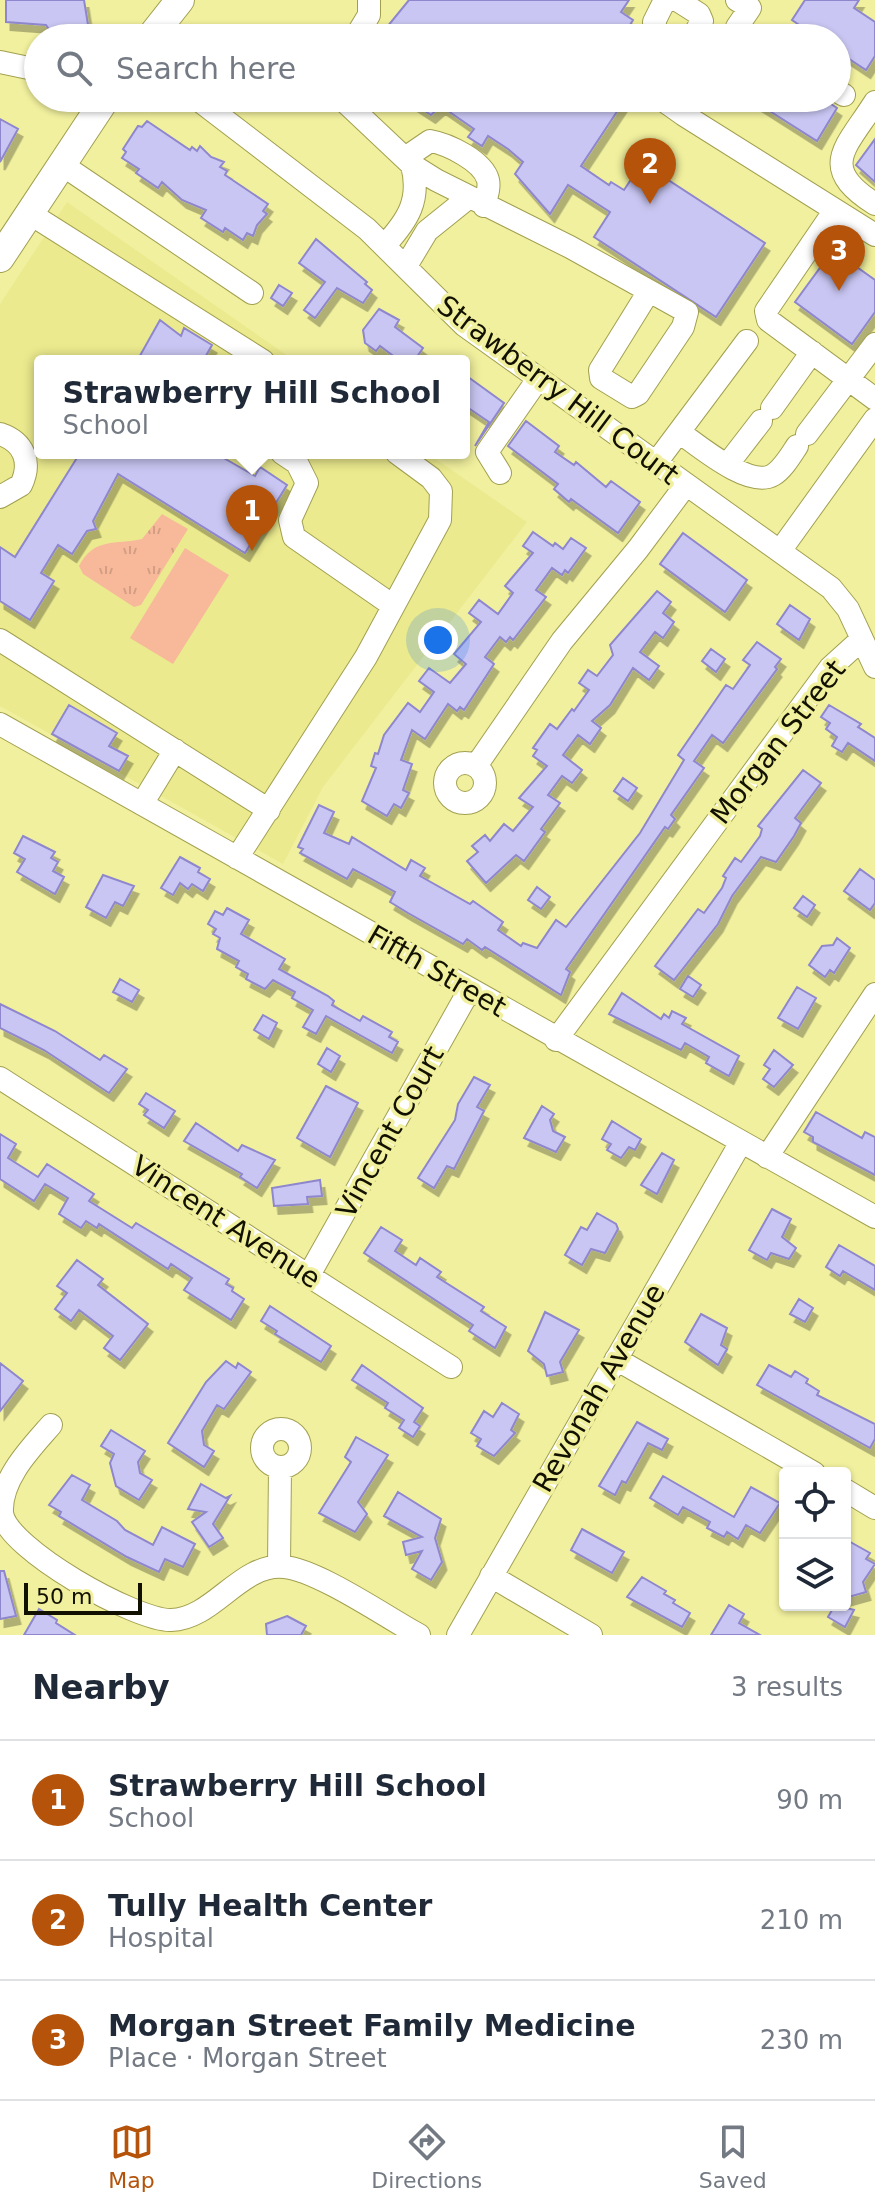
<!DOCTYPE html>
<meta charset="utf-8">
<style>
body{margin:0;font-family:"DejaVu Sans",sans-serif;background:#f2f2f3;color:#1f2937}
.controls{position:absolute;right:24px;bottom:24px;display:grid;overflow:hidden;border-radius:8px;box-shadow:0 2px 6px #0004}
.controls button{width:72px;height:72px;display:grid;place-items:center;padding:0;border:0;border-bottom:2px solid #e0e1e3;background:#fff;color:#1f2937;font:40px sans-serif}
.scale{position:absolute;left:24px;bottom:20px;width:118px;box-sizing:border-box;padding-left:8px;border:4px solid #121100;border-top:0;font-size:22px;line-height:28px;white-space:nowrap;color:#121100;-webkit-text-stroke:6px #f1f09e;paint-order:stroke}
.you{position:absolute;left:438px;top:640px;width:28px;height:28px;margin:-20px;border:6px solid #fff;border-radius:50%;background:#1a73e8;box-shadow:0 0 0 12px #1a73e833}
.badge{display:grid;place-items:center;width:52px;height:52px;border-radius:50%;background:#b45309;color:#fff;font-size:26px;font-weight:700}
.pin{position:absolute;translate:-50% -66px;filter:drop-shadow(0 2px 4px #0008)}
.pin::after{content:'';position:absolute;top:42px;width:28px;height:24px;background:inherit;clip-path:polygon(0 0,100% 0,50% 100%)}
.popup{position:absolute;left:34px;top:355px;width:436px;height:104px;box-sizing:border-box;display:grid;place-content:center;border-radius:8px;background:#fff;filter:drop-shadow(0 2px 6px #0005);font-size:26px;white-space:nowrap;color:#747a83}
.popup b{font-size:30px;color:#1f2937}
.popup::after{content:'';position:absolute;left:50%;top:100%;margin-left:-16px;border:16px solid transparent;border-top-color:#fff}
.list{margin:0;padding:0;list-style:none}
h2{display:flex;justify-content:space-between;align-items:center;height:104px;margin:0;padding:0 32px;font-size:34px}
h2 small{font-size:26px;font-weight:400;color:#747a83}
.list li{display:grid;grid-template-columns:52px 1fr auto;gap:24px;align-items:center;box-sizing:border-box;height:120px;padding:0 32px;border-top:2px solid #e0e1e3}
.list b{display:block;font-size:30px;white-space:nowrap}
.list p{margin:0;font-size:26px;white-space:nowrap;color:#747a83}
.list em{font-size:26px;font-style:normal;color:#747a83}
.icon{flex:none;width:44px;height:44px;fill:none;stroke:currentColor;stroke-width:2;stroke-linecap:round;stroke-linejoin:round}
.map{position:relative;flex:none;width:875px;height:1635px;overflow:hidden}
.search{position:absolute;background:#fff;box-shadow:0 2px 6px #0004;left:24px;right:24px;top:24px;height:88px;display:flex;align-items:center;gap:20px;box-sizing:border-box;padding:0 28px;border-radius:44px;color:#747a83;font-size:30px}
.sheet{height:464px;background:#fff}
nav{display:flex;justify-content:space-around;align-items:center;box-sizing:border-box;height:112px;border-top:2px solid #e0e1e3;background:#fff;font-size:22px;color:#747a83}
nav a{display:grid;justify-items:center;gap:4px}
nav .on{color:#b45309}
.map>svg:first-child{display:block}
.built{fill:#ebea8e}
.green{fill:#f7b99a}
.park{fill:url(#park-tufts)}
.building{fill:#c9c6f3;stroke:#8e87cd;stroke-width:2;filter:url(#shadow)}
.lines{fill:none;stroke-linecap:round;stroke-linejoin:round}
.minor-casing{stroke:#a2a050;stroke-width:24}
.major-casing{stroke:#a2a050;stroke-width:30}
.minor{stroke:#fff;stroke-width:22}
.major{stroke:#fff;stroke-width:28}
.labels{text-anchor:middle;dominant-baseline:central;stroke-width:7;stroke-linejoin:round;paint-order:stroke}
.street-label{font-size:28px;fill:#121100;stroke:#f1f09e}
</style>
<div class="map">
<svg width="875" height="1635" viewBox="0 0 875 1635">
<defs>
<pattern id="park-tufts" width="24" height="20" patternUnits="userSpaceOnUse" patternTransform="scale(2)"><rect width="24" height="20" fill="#f7b99a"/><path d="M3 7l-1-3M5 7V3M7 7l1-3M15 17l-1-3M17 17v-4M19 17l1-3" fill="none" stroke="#d39e83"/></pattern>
<filter id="shadow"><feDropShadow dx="4.5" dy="8" stdDeviation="0" flood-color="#0004"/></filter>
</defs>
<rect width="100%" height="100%" fill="#f1f09e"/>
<path class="built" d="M 67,202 L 295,361 L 40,361 L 40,453 L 427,453 L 527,522 L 323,787 L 283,864 L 0,706 L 0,304 Z"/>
<path class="green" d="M 185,548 L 229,575 L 173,664 L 130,638 Z"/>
<path class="park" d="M 162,514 L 188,529 L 141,605 L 134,607 L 83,574 L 79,566 C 94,537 115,545 142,539 Z"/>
<path class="building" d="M 6,0 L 84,0 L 89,31 L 72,33 L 71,27 L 50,31 L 46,25 L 6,22 Z
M 409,0 L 629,0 L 621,12 L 633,20 L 622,38 L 378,38 Z
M 805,0 L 859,0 L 854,8 L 875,22 L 875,56 L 866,70 L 837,51 L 837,38 L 818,38 L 792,20 Z
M 405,98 L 626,98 L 581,166 L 609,185 L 611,182 L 624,190 L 642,163 L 765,243 L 716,317 L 594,237 L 610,212 L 568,185 L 550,214 L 515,174 L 523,162 L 508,149 L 488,136 L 482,146 L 468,137 L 474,129 L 441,106 L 431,115 Z
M 749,98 L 822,98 L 837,108 L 817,141 Z
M 0,119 L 18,129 L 0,162 Z
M 147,121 L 190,150 L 192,147 L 197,151 L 200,146 L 211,157 L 224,162 L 220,167 L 227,171 L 225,175 L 268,204 L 263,211 L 267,214 L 257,225 L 253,236 L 247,233 L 243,240 L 225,228 L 223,232 L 201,218 L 206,210 L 182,200 L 162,182 L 158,188 L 136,173 L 139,169 L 122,158 L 126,152 L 123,149 L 138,126 L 142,127 Z
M 875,139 L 875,182 L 856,165 Z
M 316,239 L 367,282 L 365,284 L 372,290 L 363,303 L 337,288 L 315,318 L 304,310 L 325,282 L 299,263 Z
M 833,250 L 875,280 L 875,312 L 852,344 L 795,302 Z
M 279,285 L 292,293 L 283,306 L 271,298 Z
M 379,309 L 399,320 L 395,327 L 423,348 L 414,361 L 400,361 L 380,346 L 376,351 L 365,343 L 363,330 Z
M 160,320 L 181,336 L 184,328 L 212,345 L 203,361 L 137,361 Z
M 464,374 L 504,403 L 475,446 L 489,422 L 464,405 Z
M 526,421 L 559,446 L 555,452 L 574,465 L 576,462 L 606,487 L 611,481 L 640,502 L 618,533 L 571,499 L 569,502 L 554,489 L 558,484 L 508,446 Z
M 80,453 L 215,453 L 255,476 L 260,467 L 287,485 L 245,553 L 118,474 L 93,521 L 96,529 L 87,531 L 72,554 L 58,545 L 41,573 L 54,581 L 30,620 L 0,601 L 0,547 L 15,557 Z
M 533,532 L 553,546 L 555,543 L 563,549 L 571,538 L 586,548 L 568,573 L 565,570 L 562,575 L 552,568 L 536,590 L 546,597 L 513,640 L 510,637 L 506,642 L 500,637 L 485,657 L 494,664 L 464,710 L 460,707 L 457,711 L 448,704 L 425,739 L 412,730 L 401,760 L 412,764 L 403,790 L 409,793 L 401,808 L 394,804 L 387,816 L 362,801 L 376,768 L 371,766 L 375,753 L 378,754 L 384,735 L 408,703 L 420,712 L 434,692 L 419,681 L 429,668 L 450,683 L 466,664 L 454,654 L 481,622 L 469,613 L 479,600 L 498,614 L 513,593 L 505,586 L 533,553 L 523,546 Z
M 683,533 L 747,580 L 725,612 L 660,564 Z
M 657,591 L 671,602 L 663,613 L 674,622 L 663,638 L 655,632 L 640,652 L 659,666 L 649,680 L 633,668 L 610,705 L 592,721 L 601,728 L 590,744 L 578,735 L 563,755 L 582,770 L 572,783 L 562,776 L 548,795 L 560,803 L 541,829 L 545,832 L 524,861 L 516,855 L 486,883 L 467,861 L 478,852 L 472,846 L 485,835 L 490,841 L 504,824 L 513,831 L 533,807 L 519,798 L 547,766 L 533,756 L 537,750 L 533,748 L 550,724 L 557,729 L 572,709 L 574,711 L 589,690 L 579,683 L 588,670 L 597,676 L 613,655 L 610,645 Z
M 790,605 L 810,619 L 799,640 L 777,624 Z
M 757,642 L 781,659 L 775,667 L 777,669 L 723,743 L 712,735 L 694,761 L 704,768 L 671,815 L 675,819 L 668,829 L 665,827 L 566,969 L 570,972 L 561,995 L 485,947 L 482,950 L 467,939 L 463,944 L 408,913 L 390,902 L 395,892 L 368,877 L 353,869 L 347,879 L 300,853 L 303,849 L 298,847 L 319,805 L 334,812 L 324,833 L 349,844 L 352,837 L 406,870 L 411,860 L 425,868 L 420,876 L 470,904 L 473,901 L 503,922 L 498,930 L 521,946 L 523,943 L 537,948 L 556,920 L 566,927 L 640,833 L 684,760 L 678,755 L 726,685 L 733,689 L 750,665 L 743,660 Z
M 711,649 L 725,659 L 716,672 L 702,661 Z
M 69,705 L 117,733 L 109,746 L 128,756 L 119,771 L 52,734 Z
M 829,705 L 861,724 L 858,727 L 875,738 L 875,761 L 848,743 L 842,752 L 832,746 L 837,737 L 826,729 L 830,723 L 821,717 Z
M 803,770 L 821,783 L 795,818 L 801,823 L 794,836 L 776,862 L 761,857 L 732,896 L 718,924 L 674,980 L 655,966 L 698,909 L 704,913 L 722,888 L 726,878 L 723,876 L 735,858 L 741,862 L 760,836 L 762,829 L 758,826 Z
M 623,778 L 637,788 L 628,801 L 614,791 Z
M 23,836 L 55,852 L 51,858 L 58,862 L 53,871 L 64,877 L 55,894 L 17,872 L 25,859 L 14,853 Z
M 180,857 L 200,868 L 198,872 L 210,879 L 203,891 L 192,884 L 188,889 L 180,883 L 173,895 L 161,888 Z
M 860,869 L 875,880 L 875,903 L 870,910 L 844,891 Z
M 103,875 L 134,886 L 123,906 L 115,902 L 106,918 L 86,907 Z
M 537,887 L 550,897 L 541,909 L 528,900 Z
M 803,896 L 815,905 L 807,917 L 794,908 Z
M 227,908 L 249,920 L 241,934 L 285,959 L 279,969 L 328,996 L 334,1001 L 332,1005 L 360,1021 L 363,1016 L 392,1032 L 389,1037 L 398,1042 L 392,1053 L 326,1016 L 316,1034 L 303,1027 L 313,1010 L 292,998 L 295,992 L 273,980 L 265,989 L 246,979 L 248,974 L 236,967 L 239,961 L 217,949 L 220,938 L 213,934 L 216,929 L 208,924 L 215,911 L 223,915 Z
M 837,938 L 850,948 L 834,973 L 830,970 L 825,977 L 809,965 L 822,946 L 833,945 Z
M 688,976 L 701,985 L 693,997 L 680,989 Z
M 120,979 L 139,990 L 132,1002 L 113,992 Z
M 797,987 L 816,998 L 798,1029 L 778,1018 Z
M 622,993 L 661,1019 L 664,1014 L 669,1018 L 672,1011 L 686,1018 L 682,1024 L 739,1056 L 729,1076 L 706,1063 L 709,1057 L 685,1043 L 681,1050 L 609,1014 Z
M 0,1004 L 55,1031 L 100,1060 L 104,1055 L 127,1069 L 109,1093 L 44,1050 L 0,1028 Z
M 263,1015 L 277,1023 L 269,1039 L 254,1030 Z
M 327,1048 L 340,1056 L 331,1072 L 318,1064 Z
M 774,1050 L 793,1065 L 774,1087 L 763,1079 L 770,1069 L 764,1065 Z
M 474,1077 L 490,1085 L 477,1107 L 484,1111 L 454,1169 L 447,1166 L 434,1188 L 418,1178 L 455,1120 L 458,1104 Z
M 326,1086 L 358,1103 L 330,1157 L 297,1138 Z
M 146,1093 L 175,1111 L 164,1128 L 144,1115 L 148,1110 L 139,1104 Z
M 542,1106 L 554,1114 L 550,1120 L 553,1131 L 565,1137 L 556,1152 L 524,1138 Z
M 816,1112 L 862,1138 L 865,1132 L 875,1137 L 875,1175 L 813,1142 L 813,1137 L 804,1132 Z
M 612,1121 L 641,1139 L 635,1150 L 629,1147 L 621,1158 L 607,1150 L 611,1144 L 602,1139 Z
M 196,1123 L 238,1151 L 242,1145 L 275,1160 L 257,1188 L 240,1177 L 242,1174 L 184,1141 Z
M 0,1134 L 16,1144 L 8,1158 L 38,1177 L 47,1164 L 94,1194 L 89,1201 L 132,1228 L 136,1223 L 229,1279 L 226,1284 L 233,1288 L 232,1291 L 244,1299 L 231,1320 L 184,1290 L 192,1278 L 171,1264 L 168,1269 L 99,1224 L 97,1228 L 86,1221 L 81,1228 L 59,1214 L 68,1198 L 45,1184 L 34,1201 L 0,1179 Z
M 662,1153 L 674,1160 L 657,1194 L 641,1185 Z
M 320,1180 L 322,1196 L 307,1197 L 308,1204 L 274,1206 L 272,1188 Z
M 772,1209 L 791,1219 L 782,1237 L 796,1248 L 789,1259 L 771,1253 L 767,1260 L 749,1250 Z
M 597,1213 L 616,1224 L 618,1229 L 605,1253 L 591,1249 L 582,1265 L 565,1255 L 581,1227 L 587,1230 Z
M 381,1227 L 402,1240 L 395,1251 L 416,1265 L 420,1258 L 441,1272 L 437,1277 L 484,1307 L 481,1311 L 506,1327 L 495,1348 L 469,1331 L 473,1325 L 364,1253 Z
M 839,1245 L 875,1266 L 875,1290 L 843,1271 L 840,1276 L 826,1267 Z
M 77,1260 L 103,1279 L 98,1285 L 148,1324 L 120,1360 L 104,1348 L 113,1336 L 79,1310 L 71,1321 L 55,1309 L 67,1293 L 57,1286 Z
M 799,1299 L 813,1308 L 805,1322 L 790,1314 Z
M 270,1306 L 331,1346 L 321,1362 L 275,1334 L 277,1331 L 261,1321 Z
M 545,1312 L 579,1330 L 560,1362 L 563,1372 L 547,1376 L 544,1364 L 528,1351 Z
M 701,1314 L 727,1328 L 721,1345 L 727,1349 L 718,1365 L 685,1342 Z
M 226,1361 L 236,1368 L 238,1363 L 251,1372 L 224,1409 L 217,1405 L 202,1431 L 204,1445 L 214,1451 L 204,1467 L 168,1443 L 206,1382 Z
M 0,1363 L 23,1381 L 0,1411 Z
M 362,1365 L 423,1408 L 414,1422 L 420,1426 L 413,1437 L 399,1428 L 404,1420 L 385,1408 L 388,1403 L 352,1380 Z
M 769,1365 L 791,1377 L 795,1371 L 808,1379 L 806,1383 L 819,1391 L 817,1395 L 875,1424 L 875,1439 L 870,1448 L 757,1385 Z
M 502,1403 L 519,1414 L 511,1430 L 515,1433 L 494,1456 L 477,1446 L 481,1439 L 471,1433 L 484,1411 L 493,1417 Z
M 637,1422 L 668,1439 L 662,1450 L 648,1443 L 626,1483 L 622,1481 L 615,1495 L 599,1486 Z
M 111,1430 L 145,1451 L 138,1462 L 140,1473 L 152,1480 L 139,1500 L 116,1486 L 110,1463 L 114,1454 L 101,1446 Z
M 356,1437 L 388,1455 L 358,1502 L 367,1514 L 355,1532 L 319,1513 L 351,1462 L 345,1457 Z
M 72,1475 L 90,1485 L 82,1500 L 117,1521 L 125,1530 L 153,1545 L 162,1527 L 195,1544 L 183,1567 L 165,1559 L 159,1572 L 127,1557 L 59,1516 L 61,1512 L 49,1505 Z
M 663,1476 L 734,1517 L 751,1487 L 780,1503 L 760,1533 L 746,1525 L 738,1539 L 727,1532 L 724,1537 L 707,1528 L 710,1522 L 683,1507 L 678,1515 L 650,1498 Z
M 201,1484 L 226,1498 L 230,1496 L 213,1524 L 223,1538 L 209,1547 L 192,1522 L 206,1512 L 188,1509 Z
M 398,1492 L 441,1519 L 435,1538 L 442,1562 L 431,1580 L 412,1569 L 422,1551 L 406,1555 L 403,1542 L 422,1537 L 384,1516 Z
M 582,1529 L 624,1552 L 612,1573 L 571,1550 Z
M 845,1539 L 870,1553 L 866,1559 L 875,1564 L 863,1582 L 866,1592 L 845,1598 Z
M 0,1571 L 4,1571 L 16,1616 L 0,1619 Z
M 642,1577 L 666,1591 L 664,1594 L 675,1600 L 673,1603 L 690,1613 L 682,1627 L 627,1597 Z
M 729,1605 L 744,1614 L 739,1623 L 760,1635 L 711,1635 Z
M 835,1605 L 854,1610 L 845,1627 L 828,1617 Z
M 39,1609 L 57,1620 L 56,1623 L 75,1635 L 24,1635 Z
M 287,1616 L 306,1626 L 301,1635 L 267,1635 L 266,1624 Z"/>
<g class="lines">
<g class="minor-casing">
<path id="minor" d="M 677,0 L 699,14 L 702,21 L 692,38
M 737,0 L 750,8 L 737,27 L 754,38
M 355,38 L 369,15 L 369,0
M 665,38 L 657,32 L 654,22 L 665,0
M 0,62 L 38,70
M 837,91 L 844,95
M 196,98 L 367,229 L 464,325 L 831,588 L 848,609 L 875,667
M 341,98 L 412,165 L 436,180 L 570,247 L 687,312 L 683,327 L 638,394 L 632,397 L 601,378 L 600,370 L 649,291
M 660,98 L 684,115
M 694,98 L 684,115 L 875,235
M 875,102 C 846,148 817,167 875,204
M 405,158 L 430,141 C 448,144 483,161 488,180 C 490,188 486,198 484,206
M 61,164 L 252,293
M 835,210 L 766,311 L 768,320 L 875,399
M 29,213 L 263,361
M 385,245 C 408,220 421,200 412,165
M 406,266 L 427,231 L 468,198
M 772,408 L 812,352
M 679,432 C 698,445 749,489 773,475 C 783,469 791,455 797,446
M 0,434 C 24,442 32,462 21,485 L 0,497
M 807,434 L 875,344
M 282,453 L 297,463 L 307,483 L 290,520 L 294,537 L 392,605
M 655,464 L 747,341
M 727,465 L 761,421
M 500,473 L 487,452 L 538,379
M 780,551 L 875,419
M 0,640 L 269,810
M 0,724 L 875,1217
M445 783a20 20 0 1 1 40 0a20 20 0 1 1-40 0Z
M 476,766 L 562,641 L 638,549 L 685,486
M 142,804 L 175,750
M 237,858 L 366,657 L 440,520 L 441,491 L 431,478 L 397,453
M 556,1040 L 830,668 L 862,639
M 0,1078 L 451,1367
M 767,1157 L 875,994
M 309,1275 L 470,989
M 616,1359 L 814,1473
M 51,1425 C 31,1448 0,1479 2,1513 C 7,1549 136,1621 171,1620 C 214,1619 240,1563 284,1567 C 318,1570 386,1617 419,1635
M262 1448a19 19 0 1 1 38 0a19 19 0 1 1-38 0Z
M 845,1490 L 875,1508
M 279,1566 L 280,1467
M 491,1576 L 591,1635
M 458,1635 L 741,1142"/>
</g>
<g class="major-casing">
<path id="major" d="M 150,38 L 180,0
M 0,258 L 106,98"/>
</g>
<use href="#minor" class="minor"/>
<use href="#major" class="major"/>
</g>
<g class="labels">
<g class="street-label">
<text transform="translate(558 390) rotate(37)">Strawberry Hill Court</text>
<text transform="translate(778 742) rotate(-52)">Morgan Street</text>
<text transform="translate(437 971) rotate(30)">Fifth Street</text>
<text transform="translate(390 1132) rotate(-61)">Vincent Court</text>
<text transform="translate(226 1222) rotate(33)">Vincent Avenue</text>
<text transform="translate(599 1388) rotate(-60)">Revonah Avenue</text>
</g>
</g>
</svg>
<div class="controls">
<button><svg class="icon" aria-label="locate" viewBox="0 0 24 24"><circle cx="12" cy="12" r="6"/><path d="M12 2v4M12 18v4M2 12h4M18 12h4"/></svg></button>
<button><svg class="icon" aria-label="layers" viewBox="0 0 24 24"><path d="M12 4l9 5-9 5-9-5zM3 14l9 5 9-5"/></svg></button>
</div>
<div class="scale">50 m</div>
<div class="you"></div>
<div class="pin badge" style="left:252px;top:551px">1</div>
<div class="popup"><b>Strawberry Hill School</b>School</div>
<div class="pin badge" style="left:650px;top:204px">2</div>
<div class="pin badge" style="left:839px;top:291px">3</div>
<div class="search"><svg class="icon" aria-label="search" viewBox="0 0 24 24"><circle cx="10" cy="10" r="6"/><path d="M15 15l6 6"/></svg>Search here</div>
</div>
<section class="sheet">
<h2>Nearby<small>3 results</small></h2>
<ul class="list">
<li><span class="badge">1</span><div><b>Strawberry Hill School</b><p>School</p></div><em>90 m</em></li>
<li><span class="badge">2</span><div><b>Tully Health Center</b><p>Hospital</p></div><em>210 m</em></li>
<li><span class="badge">3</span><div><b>Morgan Street Family Medicine</b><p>Place · Morgan Street</p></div><em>230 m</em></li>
</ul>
</section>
<nav>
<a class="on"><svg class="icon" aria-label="map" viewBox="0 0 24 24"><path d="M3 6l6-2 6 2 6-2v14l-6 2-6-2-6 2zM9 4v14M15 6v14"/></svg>Map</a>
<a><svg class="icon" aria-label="directions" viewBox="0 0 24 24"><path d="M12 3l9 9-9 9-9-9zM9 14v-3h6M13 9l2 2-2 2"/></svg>Directions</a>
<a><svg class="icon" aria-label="saved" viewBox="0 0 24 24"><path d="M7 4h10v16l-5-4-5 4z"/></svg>Saved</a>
</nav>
